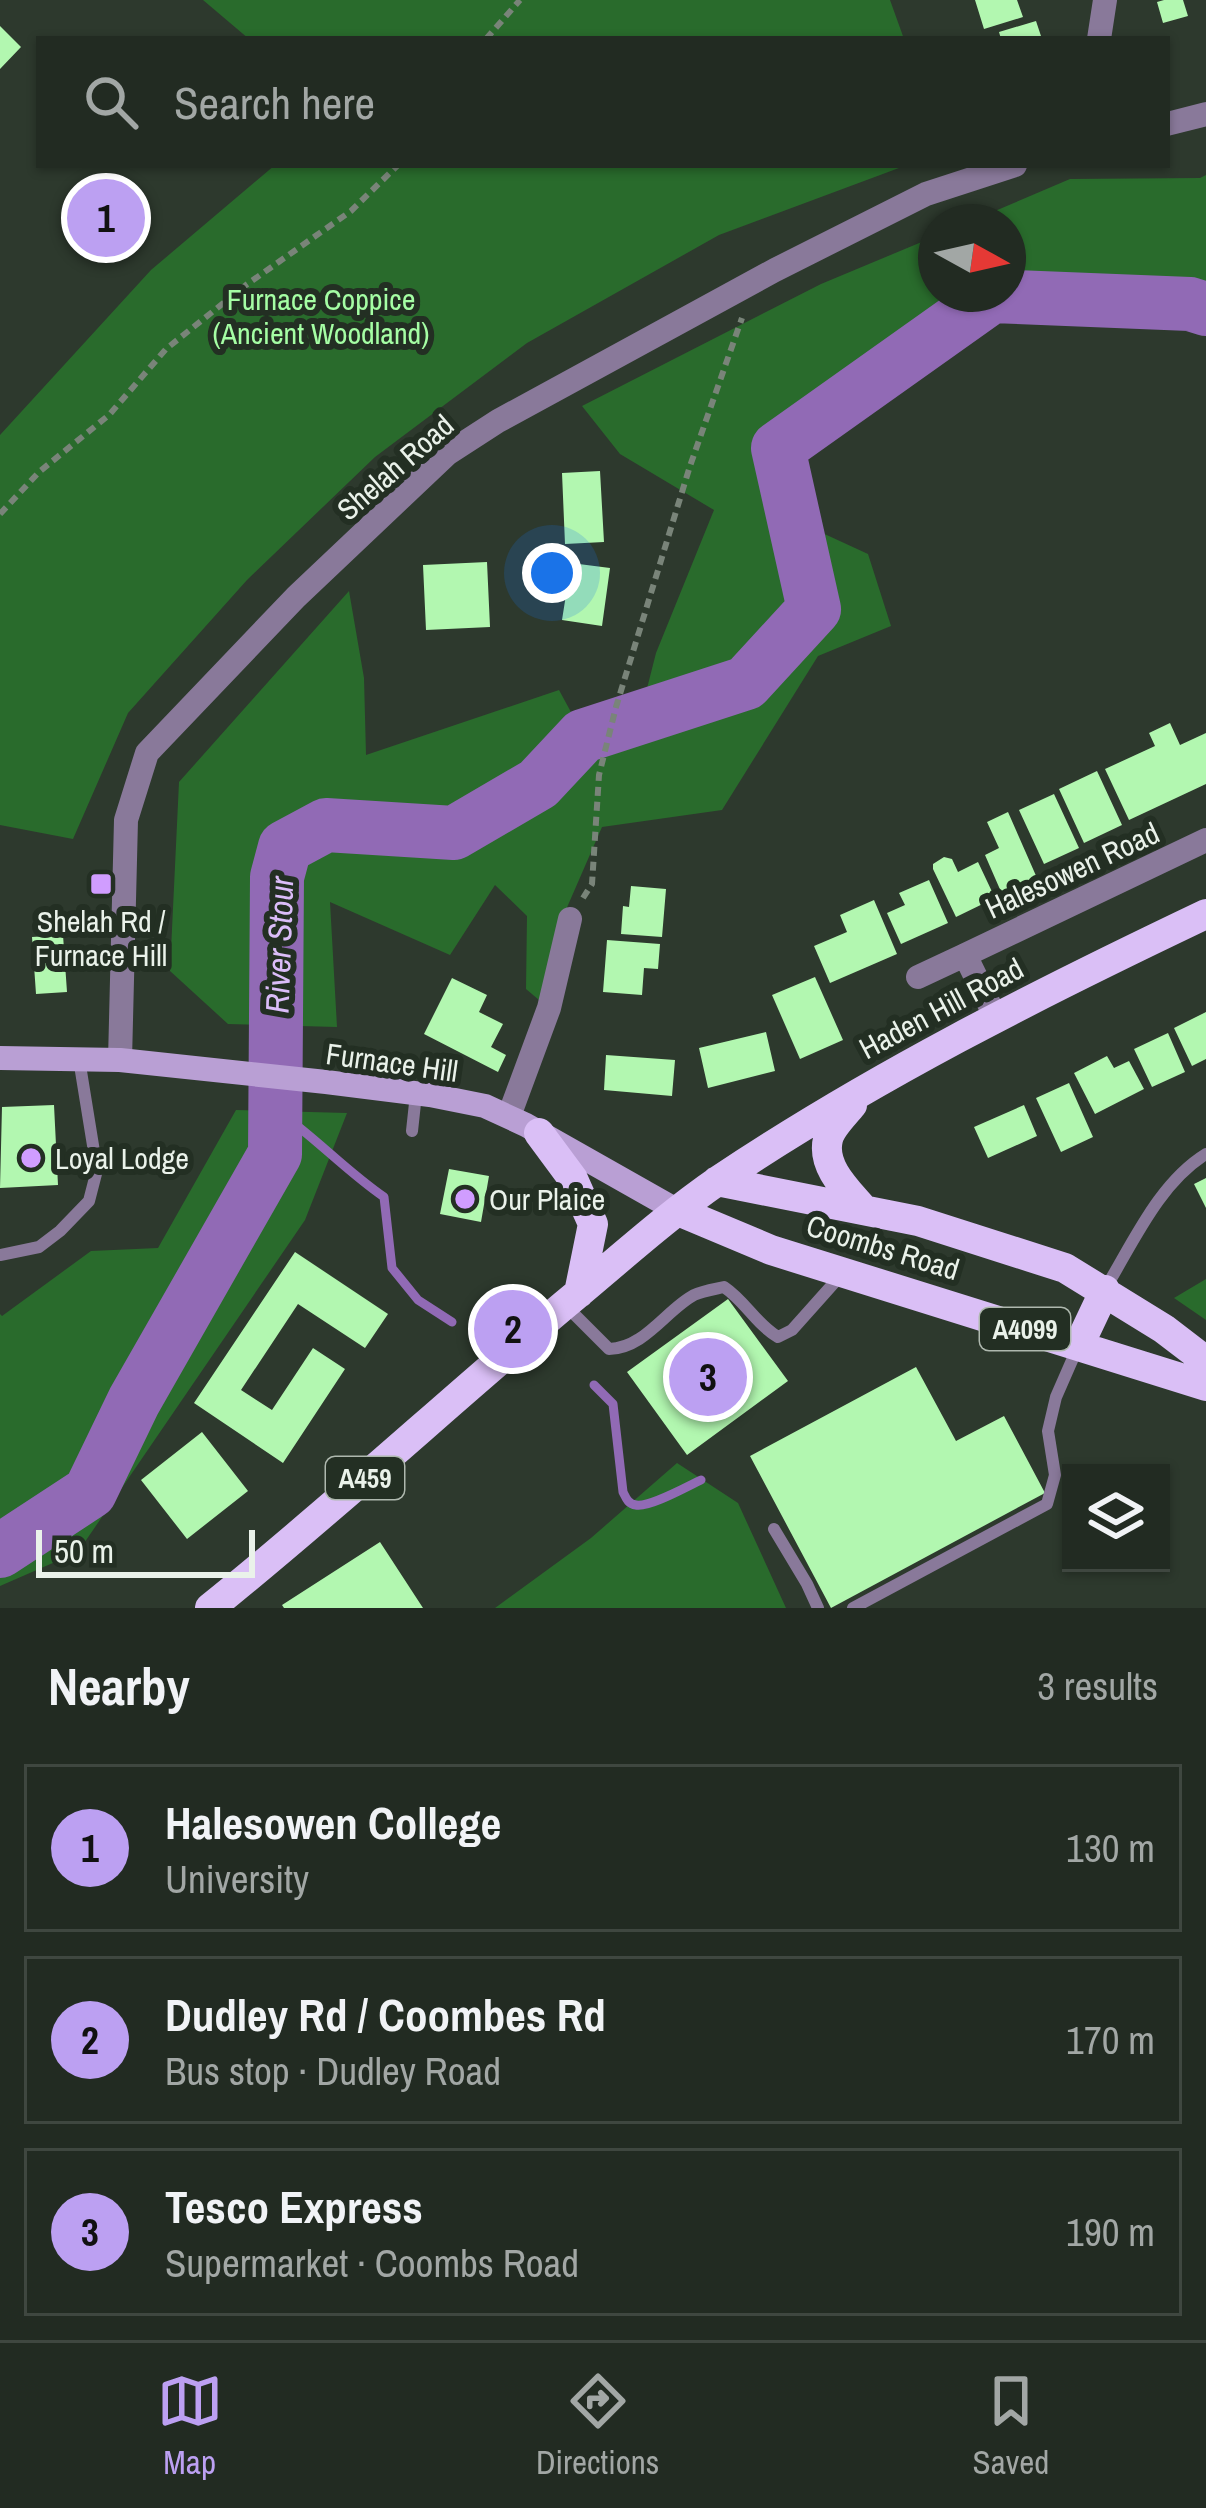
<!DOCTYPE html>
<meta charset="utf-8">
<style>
body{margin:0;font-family:"Archivo Narrow",sans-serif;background:#2e372f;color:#f1f3f6}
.controls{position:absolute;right:36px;bottom:36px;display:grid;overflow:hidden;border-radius:0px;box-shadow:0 3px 9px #0004}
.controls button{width:108px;height:108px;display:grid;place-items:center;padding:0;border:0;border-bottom:3px solid #3f4740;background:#222b22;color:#f1f3f6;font:60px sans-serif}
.compass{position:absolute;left:918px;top:204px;width:108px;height:108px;border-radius:50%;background:#222b22;box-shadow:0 3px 9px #0004;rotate:98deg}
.scale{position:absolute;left:36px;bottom:30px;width:219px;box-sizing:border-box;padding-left:12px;border:6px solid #eaf2ea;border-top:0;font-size:33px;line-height:42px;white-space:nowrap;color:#eaf2ea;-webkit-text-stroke:9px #232f23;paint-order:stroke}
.you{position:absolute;left:552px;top:573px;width:42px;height:42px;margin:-30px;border:9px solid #fff;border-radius:50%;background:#1a73e8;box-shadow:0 0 0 18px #1a73e833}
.badge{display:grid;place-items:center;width:78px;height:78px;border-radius:50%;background:#bca0f2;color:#111;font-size:39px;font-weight:700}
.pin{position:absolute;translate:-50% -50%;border:6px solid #fff;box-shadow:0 3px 12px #0006}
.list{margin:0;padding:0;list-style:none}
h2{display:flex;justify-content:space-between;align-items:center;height:156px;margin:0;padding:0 48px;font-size:51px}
h2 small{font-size:39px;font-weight:400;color:#a2a7a5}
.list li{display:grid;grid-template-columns:78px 1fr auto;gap:36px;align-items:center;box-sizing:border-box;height:168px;margin:0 24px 24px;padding:0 24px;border:3px solid #3f4740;border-radius:0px}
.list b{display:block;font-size:45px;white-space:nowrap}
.list p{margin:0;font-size:39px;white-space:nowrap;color:#a2a7a5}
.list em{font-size:39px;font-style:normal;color:#a2a7a5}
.icon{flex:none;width:66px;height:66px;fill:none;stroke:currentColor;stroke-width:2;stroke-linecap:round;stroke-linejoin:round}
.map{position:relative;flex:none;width:1206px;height:1608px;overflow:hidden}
.search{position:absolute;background:#222b22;box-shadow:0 3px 9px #0004;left:36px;right:36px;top:36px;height:132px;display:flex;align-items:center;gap:30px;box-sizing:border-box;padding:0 42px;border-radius:0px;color:#a2a7a5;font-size:45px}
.sheet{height:732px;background:#222b22}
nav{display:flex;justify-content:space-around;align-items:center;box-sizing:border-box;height:168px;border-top:3px solid #3f4740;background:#222b22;font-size:33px;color:#a2a7a5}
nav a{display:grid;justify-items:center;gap:6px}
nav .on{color:#bca0f2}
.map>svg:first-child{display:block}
.forest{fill:#296b2c}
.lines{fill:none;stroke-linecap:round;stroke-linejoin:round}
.stream{stroke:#916ab5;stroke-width:9}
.river{stroke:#916ab5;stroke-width:54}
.building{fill:#b2f7b0}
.path{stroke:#798479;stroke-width:6;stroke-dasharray:9 6;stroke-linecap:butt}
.lane{stroke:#89799a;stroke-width:12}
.street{stroke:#89799a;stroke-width:24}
.secondary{stroke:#b99fd4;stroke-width:24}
.primary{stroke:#dabff6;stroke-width:30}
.poi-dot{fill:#d09dff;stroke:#232f23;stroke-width:4.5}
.labels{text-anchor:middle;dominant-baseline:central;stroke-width:12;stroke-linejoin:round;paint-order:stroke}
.shield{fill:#232f23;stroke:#aeb8ae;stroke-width:3}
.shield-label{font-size:27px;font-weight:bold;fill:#eaf2ea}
.park-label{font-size:30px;fill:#a5fea4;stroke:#232f23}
.street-label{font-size:30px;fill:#eaf2ea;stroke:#232f23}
.poi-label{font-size:30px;fill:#eaf2ea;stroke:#232f23;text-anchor:start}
.water-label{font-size:33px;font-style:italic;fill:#dbbdf9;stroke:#232f23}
</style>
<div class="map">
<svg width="1206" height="1608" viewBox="0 0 1206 1608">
<rect width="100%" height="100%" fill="#2d392d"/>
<path class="forest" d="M 203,0 L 890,0 L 904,39 L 249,39 Z
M 275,165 L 907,165 L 719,235 L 527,343 L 375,457 L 247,580 L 128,713 L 73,839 L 0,825 L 0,435 L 151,270 Z
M 1206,175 L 1206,309 L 1190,304 L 992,297 L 778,448 L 805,525 L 868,554 L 891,626 L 818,656 L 722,810 L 602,827 L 565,912 L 539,1000 L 526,989 L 527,916 L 495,885 L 450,955 L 330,902 L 337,1027 L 228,1024 L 170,971 L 179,782 L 349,591 L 364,678 L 366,755 L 559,690 L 584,736 L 640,716 L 656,653 L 714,510 L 620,454 L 582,406 L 821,284 L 936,236 L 936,294 L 1008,294 L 1008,222 L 969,222 L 1070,179 L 1200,178 Z
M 236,1110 L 347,1113 L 305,1220 L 78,1552 L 0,1586 L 0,1314 L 2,1316 L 91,1251 L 158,1248 Z
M 1206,1279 L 1206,1320 L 1174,1298 Z
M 677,1463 L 738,1503 L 786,1608 L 495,1608 L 591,1538 Z"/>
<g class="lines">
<path class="stream" d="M 275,1109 C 314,1136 346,1171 384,1197 L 392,1268 L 418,1300 L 452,1322
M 594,1385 L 613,1404 L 623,1492 C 626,1498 628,1504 636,1505 C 649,1508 688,1486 701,1480"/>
<path class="river" d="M 0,1551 L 90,1492 L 134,1401 L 275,1154 L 277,877 L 285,847 L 326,825 L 454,833 L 538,784 L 583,736 L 746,683 L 814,609 L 778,448 L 992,296 L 1190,304 L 1206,309"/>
</g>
<path class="building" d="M 975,0 L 1017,0 L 1023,17 L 984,29 Z
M 1164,0 L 1183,0 L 1188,16 L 1163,23 L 1157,2 Z
M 1036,21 L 1042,39 L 1001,39 L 999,32 Z
M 0,26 L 21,47 L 0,69 Z
M 600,471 L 604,542 L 565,544 L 562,473 Z
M 487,562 L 490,627 L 426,630 L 423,565 Z
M 571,563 L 610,568 L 602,626 L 562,620 Z
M 1170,723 L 1180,745 L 1206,733 L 1206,784 L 1129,820 L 1105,769 L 1155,746 L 1149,733 Z
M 1097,771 L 1122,825 L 1084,843 L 1059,789 Z
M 1054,794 L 1079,848 L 1044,864 L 1019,810 Z
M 1008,812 L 1037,878 L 1002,894 L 985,855 L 999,848 L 987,822 Z
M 944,857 L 952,859 L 958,872 L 978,862 L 995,898 L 956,917 L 933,869 L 933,864 Z
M 929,880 L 948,923 L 901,944 L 887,913 L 905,905 L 899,893 Z
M 631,886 L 666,889 L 662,937 L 621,934 L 623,906 L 629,907 Z
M 874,900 L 897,954 L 830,983 L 814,946 L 847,932 L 840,915 Z
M 63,935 L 67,992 L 36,994 L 32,937 Z
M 607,940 L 660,944 L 658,969 L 644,968 L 642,995 L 603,992 Z
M 815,977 L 843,1040 L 800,1059 L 772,995 Z
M 452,978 L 487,995 L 479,1012 L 503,1024 L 491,1047 L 506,1055 L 498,1072 L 424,1034 Z
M 1206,1012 L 1206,1059 L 1192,1066 L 1174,1028 Z
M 766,1032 L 775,1071 L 708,1088 L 699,1048 Z
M 1168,1033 L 1185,1072 L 1152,1087 L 1134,1049 Z
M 606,1055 L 675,1060 L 672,1096 L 604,1090 Z
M 1107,1056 L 1114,1068 L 1129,1061 L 1144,1089 L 1095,1114 L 1074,1073 Z
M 1069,1083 L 1093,1137 L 1061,1152 L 1036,1098 Z
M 54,1105 L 58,1185 L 0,1188 L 2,1107 Z
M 1024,1105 L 1037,1136 L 988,1158 L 974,1127 Z
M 449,1169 L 489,1176 L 481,1222 L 440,1214 Z
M 1206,1178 L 1206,1208 L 1194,1184 Z
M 295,1252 L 388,1314 L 365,1348 L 298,1304 L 241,1390 L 272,1410 L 313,1348 L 345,1369 L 283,1463 L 194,1403 Z
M 728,1299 L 788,1381 L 687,1455 L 627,1372 Z
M 916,1367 L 956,1441 L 1004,1416 L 1045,1493 L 831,1608 L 750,1456 Z
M 202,1432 L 248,1491 L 187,1539 L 141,1480 Z
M 380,1542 L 423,1608 L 284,1608 L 282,1605 Z"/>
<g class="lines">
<path class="path" d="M 486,39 L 520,0
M 0,514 L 39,472 L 109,415 L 166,349 L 246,285 L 351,211 L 398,165
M 583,898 L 592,884 L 599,775 L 616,707 L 690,466 L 742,318"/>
<path class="lane" d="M 412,1131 L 416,1094
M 0,1255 L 39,1247 L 60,1231 L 89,1201 L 97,1170 L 79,1059
M 1105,1289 C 1133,1243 1159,1183 1206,1154
M 565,1305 L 609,1349 C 645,1348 666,1310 694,1295 C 702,1291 715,1289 724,1287 C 745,1301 756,1324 778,1337 L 792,1330 L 842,1274
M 774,1529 L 807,1584 L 818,1608
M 853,1608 L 1047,1504 L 1055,1475 L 1048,1431 L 1056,1397 L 1077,1349"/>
<path class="street" d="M 1099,39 L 1105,0
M 1167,124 L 1206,114
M 918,977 L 965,955
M 995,1016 L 965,955 L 1206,840
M 120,1060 L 126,820 L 147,753 L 296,597 L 447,454 L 498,421 L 775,270 L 926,194 L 1015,165
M 509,1116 L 549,1008 L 570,919"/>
<path class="secondary" d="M 0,1058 L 120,1060 L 326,1082 L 430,1095 L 485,1106 L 526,1125 L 678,1211"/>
<path class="primary" d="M 852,1105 C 844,1115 831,1127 828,1139 C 821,1167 848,1191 864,1210
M 539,1133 L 573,1179 L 593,1224 L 579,1293
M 717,1181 L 918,1221 L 1065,1268 L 1164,1329 L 1206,1361
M 678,1211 L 771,1250 L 1206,1386
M 1079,1345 L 1105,1290
M 210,1608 C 331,1511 444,1406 563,1306 C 614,1264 664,1218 719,1180 C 873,1077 1038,994 1206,914"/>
</g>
<g class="poi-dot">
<rect x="89" y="872" width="24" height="24" rx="6"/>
<circle cx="31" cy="1158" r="12"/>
<circle cx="465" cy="1199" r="12"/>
</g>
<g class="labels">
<g class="shield">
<rect x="980" y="1308" width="90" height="42" rx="9"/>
<rect x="326" y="1457" width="78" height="42" rx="9"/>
</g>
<g class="shield-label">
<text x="1025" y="1329">A4099</text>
<text x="365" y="1478">A459</text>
</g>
<g class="park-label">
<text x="321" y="299">Furnace Coppice<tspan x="321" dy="34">(Ancient Woodland)</tspan></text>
</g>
<g class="street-label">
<text transform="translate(395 467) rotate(-41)">Shelah Road</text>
<text transform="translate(1072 870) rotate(-25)">Halesowen Road</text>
<text transform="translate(941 1008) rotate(-28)">Haden Hill Road</text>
<text transform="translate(392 1062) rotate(8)">Furnace Hill</text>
<text transform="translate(883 1247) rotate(17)">Coombs Road</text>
</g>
<g class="poi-label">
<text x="101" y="921" text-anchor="middle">Shelah Rd /<tspan x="101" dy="34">Furnace Hill</tspan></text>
<text x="55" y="1158">Loyal Lodge</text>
<text x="489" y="1199">Our Plaice</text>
</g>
<g class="water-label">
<text transform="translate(279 945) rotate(-88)">River Stour</text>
</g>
</g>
</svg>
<div class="controls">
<button><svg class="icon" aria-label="layers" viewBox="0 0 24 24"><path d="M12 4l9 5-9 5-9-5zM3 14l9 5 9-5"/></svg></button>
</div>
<svg class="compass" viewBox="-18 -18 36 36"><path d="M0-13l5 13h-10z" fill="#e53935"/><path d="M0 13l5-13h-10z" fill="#a2a7a5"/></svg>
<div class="scale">50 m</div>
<div class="you"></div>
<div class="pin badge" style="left:106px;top:218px">1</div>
<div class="pin badge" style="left:513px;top:1329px">2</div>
<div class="pin badge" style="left:708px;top:1377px">3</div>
<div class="search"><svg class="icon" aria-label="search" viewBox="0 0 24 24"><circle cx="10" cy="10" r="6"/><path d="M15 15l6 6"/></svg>Search here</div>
</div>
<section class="sheet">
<h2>Nearby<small>3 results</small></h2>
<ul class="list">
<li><span class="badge">1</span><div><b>Halesowen College</b><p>University</p></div><em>130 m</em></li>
<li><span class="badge">2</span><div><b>Dudley Rd / Coombes Rd</b><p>Bus stop · Dudley Road</p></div><em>170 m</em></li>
<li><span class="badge">3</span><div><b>Tesco Express</b><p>Supermarket · Coombs Road</p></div><em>190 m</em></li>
</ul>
</section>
<nav>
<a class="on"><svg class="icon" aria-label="map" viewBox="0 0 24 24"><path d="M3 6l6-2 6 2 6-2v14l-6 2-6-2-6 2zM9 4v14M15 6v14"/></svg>Map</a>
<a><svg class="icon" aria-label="directions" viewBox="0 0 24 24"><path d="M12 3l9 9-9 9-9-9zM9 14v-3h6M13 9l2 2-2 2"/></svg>Directions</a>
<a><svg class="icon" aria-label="saved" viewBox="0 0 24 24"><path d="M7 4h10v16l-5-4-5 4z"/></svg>Saved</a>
</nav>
